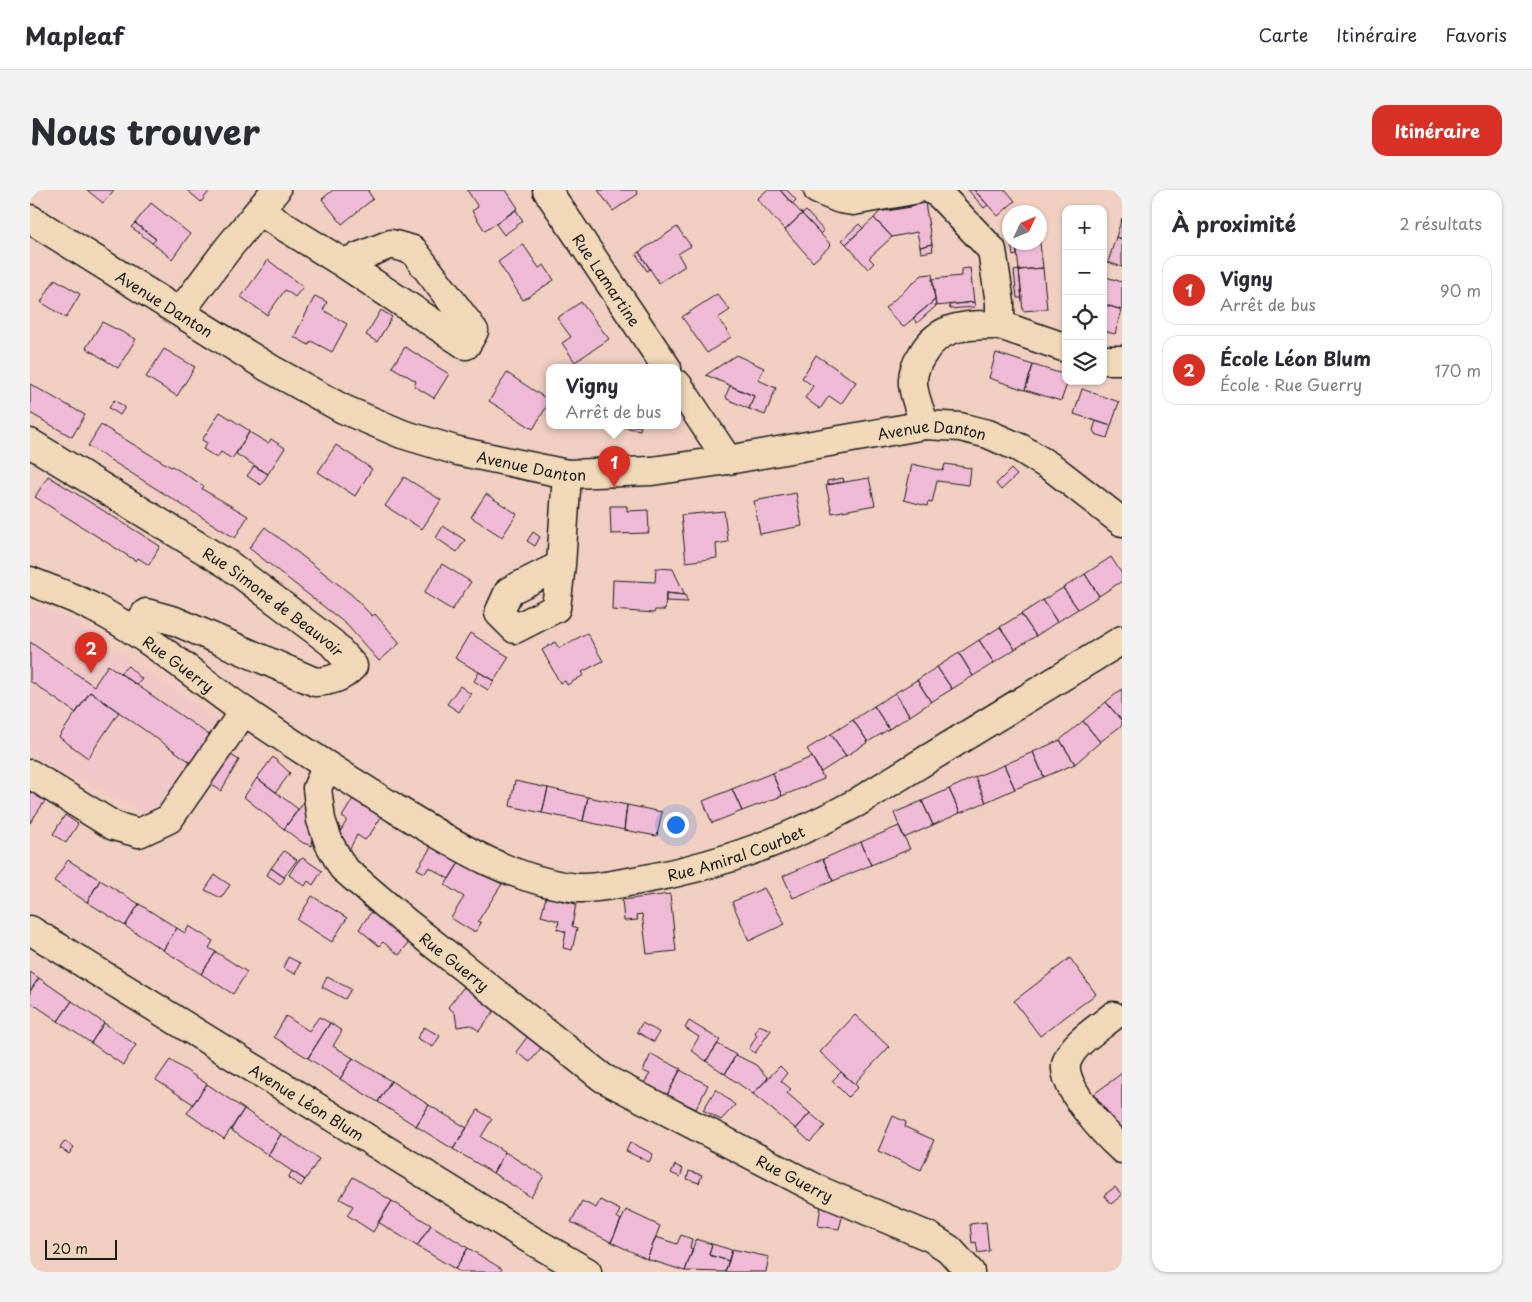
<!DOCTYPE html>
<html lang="fr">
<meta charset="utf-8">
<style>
body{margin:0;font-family:"Playpen Sans",sans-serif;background:#f2f2f3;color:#2b2b33}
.controls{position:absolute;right:15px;top:15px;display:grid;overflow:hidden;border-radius:10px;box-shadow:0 1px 4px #0004}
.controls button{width:45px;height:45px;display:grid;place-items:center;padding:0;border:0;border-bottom:1px solid #e1e1e2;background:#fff;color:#2b2b33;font:25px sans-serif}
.compass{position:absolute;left:972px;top:15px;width:45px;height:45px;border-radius:50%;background:#fff;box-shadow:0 1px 4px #0004;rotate:46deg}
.scale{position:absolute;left:15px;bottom:12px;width:72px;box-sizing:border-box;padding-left:5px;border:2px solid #1c1c1c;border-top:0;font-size:14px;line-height:18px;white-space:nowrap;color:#1c1c1c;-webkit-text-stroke:4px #f0d8b8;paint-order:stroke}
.you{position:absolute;left:645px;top:634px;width:18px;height:18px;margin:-12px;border:4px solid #fff;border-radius:50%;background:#1a73e8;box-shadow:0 0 0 8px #1a73e833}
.badge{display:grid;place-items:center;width:32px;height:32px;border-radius:50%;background:#d93025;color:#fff;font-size:16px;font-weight:700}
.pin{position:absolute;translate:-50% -41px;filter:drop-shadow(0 1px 2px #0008)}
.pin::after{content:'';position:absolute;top:26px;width:18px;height:15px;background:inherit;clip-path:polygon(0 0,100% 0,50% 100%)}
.popup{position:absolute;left:516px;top:174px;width:135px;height:65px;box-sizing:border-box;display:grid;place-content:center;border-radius:10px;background:#fff;filter:drop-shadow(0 1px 4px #0005);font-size:16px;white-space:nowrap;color:#7c7c81}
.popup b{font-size:19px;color:#2b2b33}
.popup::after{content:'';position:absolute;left:50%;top:100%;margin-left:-10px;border:10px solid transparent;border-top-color:#fff}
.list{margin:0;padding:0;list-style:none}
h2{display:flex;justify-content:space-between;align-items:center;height:65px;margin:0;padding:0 20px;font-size:21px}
h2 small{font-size:16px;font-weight:400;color:#7c7c81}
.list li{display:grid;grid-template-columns:32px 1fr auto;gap:15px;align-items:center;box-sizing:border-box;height:70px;margin:0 10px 10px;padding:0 10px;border:1px solid #e1e1e2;border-radius:15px}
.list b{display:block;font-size:19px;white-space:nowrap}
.list p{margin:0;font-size:16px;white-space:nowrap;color:#7c7c81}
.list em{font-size:16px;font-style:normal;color:#7c7c81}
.icon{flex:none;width:28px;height:28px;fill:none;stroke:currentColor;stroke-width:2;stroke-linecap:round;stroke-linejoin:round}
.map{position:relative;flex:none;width:1092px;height:1082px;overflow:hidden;border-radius:15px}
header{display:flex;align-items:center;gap:30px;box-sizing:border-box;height:70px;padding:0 25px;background:#fff;border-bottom:1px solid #e1e1e2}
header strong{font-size:24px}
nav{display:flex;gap:28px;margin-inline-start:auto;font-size:18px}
.intro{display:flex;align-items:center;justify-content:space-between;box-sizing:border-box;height:120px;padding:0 30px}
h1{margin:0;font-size:35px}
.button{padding:12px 22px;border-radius:15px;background:#d93025;color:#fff;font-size:18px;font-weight:700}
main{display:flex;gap:30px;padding:0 30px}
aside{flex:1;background:#fff;border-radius:15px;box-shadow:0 1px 4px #0004}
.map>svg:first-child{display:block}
.built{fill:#f0c9c7}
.building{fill:#efbad5;stroke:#1c1c1c}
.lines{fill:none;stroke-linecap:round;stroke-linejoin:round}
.minor-casing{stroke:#1c1c1c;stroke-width:31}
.minor{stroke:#f0d8b8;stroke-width:28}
.labels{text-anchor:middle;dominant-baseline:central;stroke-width:4.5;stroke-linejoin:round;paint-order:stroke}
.street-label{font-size:15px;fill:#1c1c1c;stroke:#f0d8b8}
</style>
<header>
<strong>Mapleaf</strong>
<nav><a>Carte</a><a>Itinéraire</a><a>Favoris</a></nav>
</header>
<div class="intro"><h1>Nous trouver</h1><a class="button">Itinéraire</a></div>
<main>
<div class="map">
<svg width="1092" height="1082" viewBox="0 0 1092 1082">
<rect width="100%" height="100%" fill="#f0cfc1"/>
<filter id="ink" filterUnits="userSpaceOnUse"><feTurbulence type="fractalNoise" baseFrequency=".02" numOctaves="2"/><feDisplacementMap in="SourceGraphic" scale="10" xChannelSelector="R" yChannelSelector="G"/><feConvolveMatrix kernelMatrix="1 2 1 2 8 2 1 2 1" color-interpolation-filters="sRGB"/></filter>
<g filter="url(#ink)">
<path class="built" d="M 0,412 L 45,431 L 197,535 L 128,631 L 0,566 Z"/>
<path class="building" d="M 57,0 L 84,0 L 73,13 Z
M 157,0 L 180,0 L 171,12 Z
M 303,0 L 340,0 L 338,1 L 343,9 L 312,34 L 292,9 Z
M 437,0 L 476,0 L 488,18 L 455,41 L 442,21 L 448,17 Z
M 568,0 L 606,0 L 608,4 L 583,21 Z
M 737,0 L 750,0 L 772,24 L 755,40 L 727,9 Z
M 750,0 L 757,0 L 766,10 L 762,14 Z
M 938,0 L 944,0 L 958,15 L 954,18 Z
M 944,0 L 976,0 L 985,11 L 968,26 Z
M 881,12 L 881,17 L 857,21 L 857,17 Z
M 121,13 L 160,44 L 142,69 L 122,53 L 126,49 L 105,33 Z
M 895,13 L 902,54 L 890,57 L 887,42 L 862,47 L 844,28 L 849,22 Z
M 486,20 L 493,31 L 474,45 L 466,34 Z
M 776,21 L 794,41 L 791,44 L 772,24 Z
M 772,24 L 801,55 L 783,72 L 755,40 Z
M 844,28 L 862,47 L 839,68 L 844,73 L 838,79 L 816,54 Z
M 1092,28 L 1092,49 L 1086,47 Z
M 105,33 L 126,49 L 122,53 L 101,37 Z
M 829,34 L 833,38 L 816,54 L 812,50 Z
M 647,37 L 661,56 L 648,64 L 655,76 L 629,93 L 609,62 Z
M 1009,45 L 1013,78 L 989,80 L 986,52 L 1009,52 Z
M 1086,47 L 1092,49 L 1092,77 L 1078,72 Z
M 981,52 L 986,52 L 987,65 L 983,66 Z
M 493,54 L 509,78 L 514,75 L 524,90 L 493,110 L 468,72 Z
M 902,54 L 903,61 L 891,63 L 890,57 Z
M 609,62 L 620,79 L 617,81 L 606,64 Z
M 238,70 L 273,97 L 265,107 L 255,100 L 237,125 L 211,107 Z
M 940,78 L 944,112 L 906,116 L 902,89 L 931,86 L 931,79 Z
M 1013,78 L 1017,119 L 993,121 L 989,80 Z
M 989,80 L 992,108 L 987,108 L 984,81 Z
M 902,84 L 905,110 L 873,137 L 855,118 L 892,85 Z
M 1073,86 L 1092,92 L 1092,120 L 1073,114 Z
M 25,89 L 50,104 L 36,128 L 11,112 Z
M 687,104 L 700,120 L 688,128 L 701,147 L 677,163 L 652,127 Z
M 285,106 L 297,112 L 293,120 L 317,134 L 302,162 L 281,151 L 279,155 L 264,147 Z
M 905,110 L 906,116 L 887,133 L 883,128 Z
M 551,112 L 579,149 L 545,172 L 532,153 L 541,147 L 527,128 Z
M 944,112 L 945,117 L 920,119 L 919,115 Z
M 1073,114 L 1092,120 L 1085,144 L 1073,141 Z
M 351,120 L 362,127 L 347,152 L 336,145 Z
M 72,132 L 106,149 L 88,178 L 56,158 Z
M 375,157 L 419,184 L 404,208 L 384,196 L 386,191 L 362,177 Z
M 134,159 L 165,177 L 147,206 L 116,187 Z
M 966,163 L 1003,175 L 995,200 L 959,188 Z
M 706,165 L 734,178 L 728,190 L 746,198 L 735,225 L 719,219 L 724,206 L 676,185 Z
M 786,165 L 826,192 L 811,214 L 799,206 L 790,219 L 775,208 L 783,196 L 772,188 Z
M 1003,175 L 1036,185 L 1036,191 L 1038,191 L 1031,211 L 995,200 Z
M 477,183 L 520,211 L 503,239 L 459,211 Z
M 0,194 L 55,225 L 42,247 L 0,223 Z
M 700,196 L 724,206 L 719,219 L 697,209 L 696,205 Z
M 1052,199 L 1089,212 L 1081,236 L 1044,224 Z
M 84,210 L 95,217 L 90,225 L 79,218 Z
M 190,222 L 220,241 L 202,269 L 191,262 L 187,268 L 173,259 L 177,253 L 172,250 Z
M 1066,231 L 1081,236 L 1077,248 L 1065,244 L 1063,240 Z
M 71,235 L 141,277 L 142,276 L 174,296 L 172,299 L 218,326 L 205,348 L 58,256 Z
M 586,236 L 611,236 L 610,240 Z
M 219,242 L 238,253 L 241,249 L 255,258 L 238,284 L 206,264 Z
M 306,255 L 342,279 L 325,306 L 288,282 Z
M 882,274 L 913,281 L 915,274 L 941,278 L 939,295 L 907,291 L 902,313 L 898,312 L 897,316 L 874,310 Z
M 224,276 L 238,284 L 231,295 L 217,286 Z
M 981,279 L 987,285 L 971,300 L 966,294 Z
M 18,286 L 130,356 L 119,375 L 108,368 L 106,371 L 5,307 Z
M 374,287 L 411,310 L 392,339 L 355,316 Z
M 813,288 L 814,292 L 797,295 L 797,291 Z
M 839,288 L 845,315 L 802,323 L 796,295 Z
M 766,303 L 772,336 L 730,344 L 724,311 Z
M 456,304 L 487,324 L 472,347 L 441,327 Z
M 580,316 L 597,316 L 597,321 L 618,320 L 619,343 L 581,344 Z
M 694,321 L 698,352 L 686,354 L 687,368 L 656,372 L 651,325 Z
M 413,336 L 435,350 L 427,362 L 406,348 Z
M 235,337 L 322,405 L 342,426 L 345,424 L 370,453 L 349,471 L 316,434 L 219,358 Z
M 503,342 L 510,347 L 505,356 L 497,351 Z
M 1081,367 L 1092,384 L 1092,391 L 1069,406 L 1055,384 Z
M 412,374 L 441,392 L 422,420 L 394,403 Z
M 626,378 L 643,379 L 655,405 L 636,403 L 635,420 L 625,420 L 624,423 L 582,420 L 583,390 L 625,392 Z
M 1055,384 L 1069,406 L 1048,419 L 1033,398 Z
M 1033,398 L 1048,419 L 1027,432 L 1013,410 Z
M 636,403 L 655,405 L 658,412 L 636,411 Z
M 1013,410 L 1027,432 L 1006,446 L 991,424 Z
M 991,424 L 1006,446 L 985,459 L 970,437 Z
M 970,437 L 985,459 L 964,473 L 949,450 Z
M 440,443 L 479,467 L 464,491 L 425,468 Z
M 557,443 L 573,471 L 552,482 L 554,485 L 537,495 L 535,491 L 530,493 L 512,460 L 525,452 L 529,458 Z
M 949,450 L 964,473 L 943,486 L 929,463 Z
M 0,452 L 64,496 L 78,475 L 185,549 L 166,576 L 60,502 L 46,523 L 0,491 Z
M 929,463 L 943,486 L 922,499 L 907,477 Z
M 98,476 L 112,489 L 107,495 L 90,483 Z
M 907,477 L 922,499 L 901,512 L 887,490 Z
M 449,482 L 464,491 L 458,500 L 444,491 Z
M 887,490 L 901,512 L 880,526 L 865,503 Z
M 430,496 L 441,504 L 429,522 L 417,514 Z
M 1092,499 L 1092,531 L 1076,512 Z
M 60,502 L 89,522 L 58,568 L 29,547 Z
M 865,503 L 880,526 L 859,539 L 844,516 Z
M 1076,512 L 1092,531 L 1092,535 L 1070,552 L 1053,531 Z
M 844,516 L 859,539 L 838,552 L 823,530 Z
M 823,530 L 838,552 L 816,566 L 801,544 Z
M 1053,531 L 1070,552 L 1045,574 L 1030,550 Z
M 801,544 L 816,566 L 791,582 L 777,559 Z
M 1030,550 L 1045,574 L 1014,587 L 1003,562 Z
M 196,562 L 209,570 L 191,601 L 178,592 Z
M 1003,562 L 1014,587 L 985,599 L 974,575 Z
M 243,567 L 260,583 L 246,602 L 227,588 Z
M 782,567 L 794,589 L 752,606 L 742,583 Z
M 974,575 L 985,599 L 956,612 L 945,587 Z
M 742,583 L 752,606 L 712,621 L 702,599 Z
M 945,587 L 956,612 L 930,623 L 919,599 Z
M 227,588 L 268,619 L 254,639 L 214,607 Z
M 485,591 L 518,598 L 512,623 L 480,616 Z
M 518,598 L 558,607 L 553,631 L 512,623 Z
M 702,599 L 712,621 L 682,633 L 673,611 Z
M 919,599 L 930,623 L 903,635 L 892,611 Z
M 0,601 L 15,611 L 0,633 Z
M 324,607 L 353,624 L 341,643 L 335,650 L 327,645 L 318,662 L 307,647 L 317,630 L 312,627 Z
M 558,607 L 597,615 L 594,640 L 553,631 Z
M 277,608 L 282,633 L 282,656 L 273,653 L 254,639 Z
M 892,611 L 903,635 L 874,648 L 864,623 Z
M 597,615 L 632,622 L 627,646 L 594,640 Z
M 35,625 L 48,634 L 36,653 L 23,644 Z
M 869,636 L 880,659 L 841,675 L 831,652 Z
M 831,652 L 841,675 L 803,691 L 793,669 Z
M 403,654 L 430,671 L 419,689 L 399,677 L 395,683 L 387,679 Z
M 254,661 L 267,670 L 254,687 L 241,678 Z
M 273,668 L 292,681 L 283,695 L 278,691 L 275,696 L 259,685 L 268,671 Z
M 793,669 L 803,691 L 763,708 L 753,686 Z
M 38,670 L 70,690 L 57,712 L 24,691 Z
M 430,671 L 472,694 L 448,731 L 451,733 L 446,741 L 442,741 L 421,728 L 434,707 L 415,695 Z
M 241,678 L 255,688 L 250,694 L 237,685 Z
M 185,685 L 200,695 L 191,708 L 175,700 Z
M 70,690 L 109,714 L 95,736 L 57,712 Z
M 734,698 L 755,734 L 719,751 L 702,712 Z
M 640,704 L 646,761 L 617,764 L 612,724 L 606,725 L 608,730 L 594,731 L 592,710 Z
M 282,706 L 317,728 L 302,752 L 267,730 Z
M 516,707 L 546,714 L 542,736 L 547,738 L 542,760 L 533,758 L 536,742 L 527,739 L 529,731 L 511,726 Z
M 109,714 L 147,738 L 133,760 L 95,736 Z
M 344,718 L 382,749 L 369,765 L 353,752 L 349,756 L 329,739 Z
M 159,736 L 183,751 L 179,758 L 186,762 L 171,784 L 133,760 L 147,738 L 155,743 Z
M 186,762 L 217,782 L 203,804 L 171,784 Z
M 258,767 L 270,773 L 265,784 L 253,778 Z
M 1040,768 L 1066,804 L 1010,846 L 984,811 Z
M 0,782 L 9,788 L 0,801 Z
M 297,787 L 321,799 L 315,809 L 292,797 Z
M 9,788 L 42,811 L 28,831 L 0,812 L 0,801 Z
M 437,793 L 467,817 L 449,841 L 441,835 L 427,837 L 425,823 L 418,817 Z
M 42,811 L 74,833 L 61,853 L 28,831 Z
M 825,825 L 859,857 L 824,894 L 790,862 Z
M 256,826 L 279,841 L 289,827 L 300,833 L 278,868 L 244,847 Z
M 659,831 L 690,850 L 676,871 L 661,860 L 669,847 L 655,838 Z
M 74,833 L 106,855 L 93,875 L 61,853 Z
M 300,833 L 312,841 L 303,856 L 323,868 L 310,889 L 278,868 Z
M 612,833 L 629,842 L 624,852 L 607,842 Z
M 729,835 L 741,840 L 725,863 L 719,859 L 727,845 L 725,843 Z
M 394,837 L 410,846 L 403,857 L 387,848 Z
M 501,842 L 515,853 L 500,872 L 486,862 Z
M 688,854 L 706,865 L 695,884 L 676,871 Z
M 621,864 L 651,879 L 637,905 L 614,893 L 620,884 L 613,881 Z
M 706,865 L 726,875 L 738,888 L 723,904 L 695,884 Z
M 323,868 L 361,891 L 348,912 L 310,889 Z
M 140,870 L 177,894 L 163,914 L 126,890 Z
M 750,876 L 757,883 L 751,891 L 761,899 L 757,903 L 780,923 L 766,939 L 723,904 Z
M 650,880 L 678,895 L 666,919 L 637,905 Z
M 811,882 L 828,897 L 818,907 L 802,891 Z
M 1092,883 L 1092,936 L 1090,938 L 1064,904 Z
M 361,891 L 399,915 L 386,936 L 348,912 Z
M 177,894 L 214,919 L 194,949 L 157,923 Z
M 686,899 L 705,915 L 691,930 L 673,920 Z
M 399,915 L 437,938 L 423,959 L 386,936 Z
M 214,919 L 251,944 L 238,965 L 201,940 Z
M 448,920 L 462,929 L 451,947 L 475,962 L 463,983 L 423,959 Z
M 780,923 L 795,936 L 780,952 L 766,939 Z
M 863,926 L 876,932 L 875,937 L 904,950 L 891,980 L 848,961 Z
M 251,944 L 289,969 L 275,990 L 238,965 Z
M 35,951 L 44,957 L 39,964 L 30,958 Z
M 600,952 L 623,964 L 619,972 L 596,961 Z
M 475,962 L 514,986 L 501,1007 L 463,983 Z
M 645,975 L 653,979 L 650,987 L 641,983 Z
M 262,981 L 275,990 L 271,996 L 258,988 Z
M 659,981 L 672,985 L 669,993 L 657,989 Z
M 323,987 L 362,1011 L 343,1042 L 317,1025 L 323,1016 L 310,1009 Z
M 1085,997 L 1092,1005 L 1081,1014 L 1074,1005 Z
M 570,1010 L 590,1020 L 587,1027 L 591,1030 L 581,1052 L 541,1032 L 552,1011 L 566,1018 Z
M 362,1011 L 401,1035 L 387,1056 L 348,1032 Z
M 791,1015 L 813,1024 L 809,1039 L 788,1036 Z
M 596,1020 L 630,1036 L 617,1069 L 581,1052 Z
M 956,1032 L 959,1061 L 948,1063 L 946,1052 L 942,1053 L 940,1034 Z
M 401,1035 L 438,1058 L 425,1079 L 387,1056 Z
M 651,1045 L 662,1049 L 660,1058 L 663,1059 L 655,1081 L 617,1069 L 626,1047 L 647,1054 Z
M 666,1049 L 682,1054 L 679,1065 L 699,1071 L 695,1082 L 655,1081 Z
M 682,1054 L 702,1060 L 699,1071 L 679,1065 Z
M 438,1058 L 472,1079 L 470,1082 L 430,1082 L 425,1079 Z
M 702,1059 L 739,1067 L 736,1082 L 695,1082 Z"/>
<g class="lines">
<g class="minor-casing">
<g id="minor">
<path id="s1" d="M 517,0 L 637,178"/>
<path d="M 788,0 L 810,9 L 823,11 L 883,0"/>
<path d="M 229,21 L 313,73 L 436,155 L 444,141 L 383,60 L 361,54 L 313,73"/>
<path id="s2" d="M 0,29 L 239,178 L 313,219 L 372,244 L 428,261 L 537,284 L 622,281 L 698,270 L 895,235 L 930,237 L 958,244 L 990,258 L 1024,279 L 1092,332"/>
<path d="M 150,122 L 199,57 L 246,0"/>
<path d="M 970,135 L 1036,158"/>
<path d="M 1073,170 L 1092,170"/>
<path d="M 648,195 L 698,270"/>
<path d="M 895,235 C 891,223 884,208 883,194 C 882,183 886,174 892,165 C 909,134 938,135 970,135 L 970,113 L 962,60 L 910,5 L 902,0"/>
<path id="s3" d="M 0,253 L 199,375 L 302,453 L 323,476 C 312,488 301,491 285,492 L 145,431 L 116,423 L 104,441"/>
<path d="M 531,375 L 479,401 L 469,423 L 485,439 L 526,418 L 531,375 L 537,284"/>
<path id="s4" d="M 0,391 C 21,400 44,407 64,418 C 118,445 164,486 214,521 C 263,555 315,587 366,619 C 422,653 481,691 548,698 C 566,699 586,694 604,691 C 682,678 757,651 826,613 L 1092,450"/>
<path id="s5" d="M 297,576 L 287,598 L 291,630 L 299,653 L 313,678 L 377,733 L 573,888 L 793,1002 L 900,1047 L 919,1059 L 940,1082"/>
<path d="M 0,584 L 84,636 L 109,643 L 139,629 L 214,521"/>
<path id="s6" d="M 0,740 L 498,1048 L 557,1082"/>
<path d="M 1083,826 C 1068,839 1044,852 1037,871 C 1028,894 1076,945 1092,959"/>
</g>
</g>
<use href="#minor" class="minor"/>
</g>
</g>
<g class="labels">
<g class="street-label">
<text stroke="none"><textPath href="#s1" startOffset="108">Rue Lamartine</textPath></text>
<text stroke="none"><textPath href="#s2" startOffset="159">Avenue Danton</textPath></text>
<text stroke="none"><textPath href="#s2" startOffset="969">Avenue Danton</textPath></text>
<text stroke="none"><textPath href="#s2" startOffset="564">Avenue Danton</textPath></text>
<text stroke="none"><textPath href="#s3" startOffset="291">Rue Simone de Beauvoir</textPath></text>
<text stroke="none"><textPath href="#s4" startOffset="171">Rue Guerry</textPath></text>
<text stroke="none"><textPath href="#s4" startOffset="795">Rue Amiral Courbet</textPath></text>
<text stroke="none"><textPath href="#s5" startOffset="255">Rue Guerry</textPath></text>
<text stroke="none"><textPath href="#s6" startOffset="326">Avenue Léon Blum</textPath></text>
<text stroke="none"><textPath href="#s5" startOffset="660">Rue Guerry</textPath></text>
</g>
</g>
</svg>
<div class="controls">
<button>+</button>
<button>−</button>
<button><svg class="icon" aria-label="locate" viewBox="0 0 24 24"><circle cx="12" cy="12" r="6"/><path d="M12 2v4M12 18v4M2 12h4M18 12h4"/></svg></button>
<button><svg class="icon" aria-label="layers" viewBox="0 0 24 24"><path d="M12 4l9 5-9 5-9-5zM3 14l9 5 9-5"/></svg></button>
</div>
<svg class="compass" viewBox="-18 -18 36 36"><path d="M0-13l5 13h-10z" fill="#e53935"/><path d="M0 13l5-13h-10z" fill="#7c7c81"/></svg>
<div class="scale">20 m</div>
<div class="you"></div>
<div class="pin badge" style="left:584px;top:297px">1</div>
<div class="popup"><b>Vigny</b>Arrêt de bus</div>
<div class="pin badge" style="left:61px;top:483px">2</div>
</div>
<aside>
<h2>À proximité<small>2 résultats</small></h2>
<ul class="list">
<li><span class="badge">1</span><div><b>Vigny</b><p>Arrêt de bus</p></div><em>90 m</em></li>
<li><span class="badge">2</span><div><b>École Léon Blum</b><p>École · Rue Guerry</p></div><em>170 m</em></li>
</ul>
</aside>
</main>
